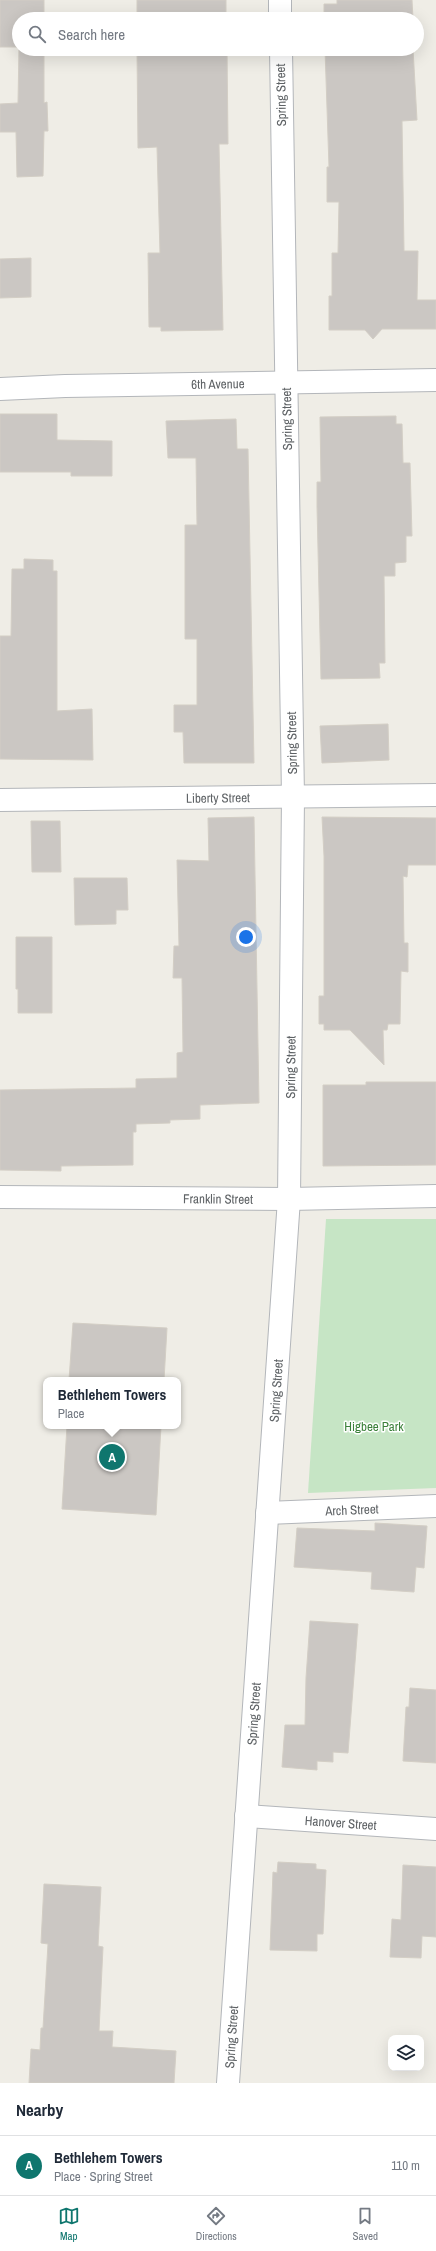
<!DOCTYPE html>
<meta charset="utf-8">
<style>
body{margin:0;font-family:"Archivo Narrow",sans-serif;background:#f6f6f7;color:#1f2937}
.controls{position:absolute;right:12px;bottom:12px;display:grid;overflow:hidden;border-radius:8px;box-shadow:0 4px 16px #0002}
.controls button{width:36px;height:36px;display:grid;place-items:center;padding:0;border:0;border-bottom:1px solid #e0e1e3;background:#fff;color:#1f2937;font:20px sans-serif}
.you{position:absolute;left:246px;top:937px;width:14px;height:14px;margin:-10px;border:3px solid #fff;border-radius:50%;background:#1a73e8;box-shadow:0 0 0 6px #1a73e833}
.badge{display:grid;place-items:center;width:26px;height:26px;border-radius:50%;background:#0f766e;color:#fff;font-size:13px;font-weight:700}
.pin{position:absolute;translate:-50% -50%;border:2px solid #fff;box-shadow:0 1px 4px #0006}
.popup{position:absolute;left:43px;top:1377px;width:138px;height:52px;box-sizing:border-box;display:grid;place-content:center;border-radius:8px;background:#fff;filter:drop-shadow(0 1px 3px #0005);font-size:13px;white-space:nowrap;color:#747a83}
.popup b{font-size:15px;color:#1f2937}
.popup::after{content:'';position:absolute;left:50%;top:100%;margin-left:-8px;border:8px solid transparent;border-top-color:#fff}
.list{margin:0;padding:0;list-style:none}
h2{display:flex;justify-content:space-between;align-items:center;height:52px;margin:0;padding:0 16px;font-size:17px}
h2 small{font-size:13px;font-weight:400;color:#747a83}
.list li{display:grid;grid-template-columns:26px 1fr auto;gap:12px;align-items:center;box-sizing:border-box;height:60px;padding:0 16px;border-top:1px solid #e0e1e3}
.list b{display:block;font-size:15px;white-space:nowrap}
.list p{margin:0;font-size:13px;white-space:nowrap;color:#747a83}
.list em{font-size:13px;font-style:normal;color:#747a83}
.icon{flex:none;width:22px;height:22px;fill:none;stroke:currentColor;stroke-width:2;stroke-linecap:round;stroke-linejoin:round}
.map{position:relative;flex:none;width:436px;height:2083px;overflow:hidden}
.search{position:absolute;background:#fff;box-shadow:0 4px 16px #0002;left:12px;right:12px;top:12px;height:44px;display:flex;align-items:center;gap:10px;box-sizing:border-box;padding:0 14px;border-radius:22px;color:#747a83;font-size:15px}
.sheet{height:112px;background:#fff}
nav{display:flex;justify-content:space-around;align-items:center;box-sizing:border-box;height:56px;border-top:1px solid #e0e1e3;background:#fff;font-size:11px;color:#747a83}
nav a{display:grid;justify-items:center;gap:2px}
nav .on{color:#0f766e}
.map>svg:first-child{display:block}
.green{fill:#c6e5c5}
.building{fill:#cbc7c3;stroke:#d3cec5}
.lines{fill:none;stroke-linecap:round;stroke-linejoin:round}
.minor-casing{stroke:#b3b6ba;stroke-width:24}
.minor{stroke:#fff;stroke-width:22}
.labels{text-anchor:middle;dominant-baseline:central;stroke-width:3;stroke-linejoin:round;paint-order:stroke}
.street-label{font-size:13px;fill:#5e6265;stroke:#fff}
.park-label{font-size:13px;fill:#3b803a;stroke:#fff}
</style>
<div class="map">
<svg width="436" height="2083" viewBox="0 0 436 2083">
<rect width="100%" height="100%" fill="#efede6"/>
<path class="green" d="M 326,1219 L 436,1219 L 436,1488 L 308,1493 Z"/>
<path class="building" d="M 0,0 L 44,0 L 44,19 L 19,19 L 19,49 L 44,49 L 44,103 L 47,102 L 48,131 L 44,131 L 43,176 L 17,177 L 16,132 L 0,132 L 0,104 L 18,103 L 19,47 L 0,47 Z
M 137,0 L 226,0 L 226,19 L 137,19 Z
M 337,0 L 412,0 L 413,19 L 324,19 L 324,4 L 337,4 Z
M 137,49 L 227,49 L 228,144 L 219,144 L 223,330 L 161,331 L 161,327 L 149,327 L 148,253 L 160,253 L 157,147 L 138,148 Z
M 325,49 L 413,49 L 417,120 L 402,121 L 404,251 L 418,251 L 417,300 L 436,300 L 436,329 L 382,329 L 373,339 L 365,330 L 329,330 L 329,296 L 332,296 L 332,253 L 338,253 L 339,202 L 327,202 L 327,167 L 329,167 Z
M 31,258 L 31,297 L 0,298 L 0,259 Z
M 0,414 L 57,414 L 57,440 L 112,441 L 112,476 L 71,476 L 71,472 L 0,472 Z
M 396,416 L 396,424 L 402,424 L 403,463 L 410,463 L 412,536 L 406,536 L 406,562 L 395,563 L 395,576 L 384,576 L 385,663 L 379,663 L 380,678 L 321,679 L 317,506 L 317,482 L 321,482 L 320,417 Z
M 236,419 L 237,449 L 248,449 L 254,763 L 184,763 L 183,732 L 174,732 L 174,705 L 197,705 L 197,639 L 185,639 L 185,525 L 197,525 L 196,458 L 168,458 L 166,421 Z
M 24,559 L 53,560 L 53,571 L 57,571 L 57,711 L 92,709 L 93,760 L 0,759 L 0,636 L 11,636 L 12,569 L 24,569 Z
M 388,724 L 389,760 L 322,763 L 320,726 Z
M 254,817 L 259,1103 L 200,1105 L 200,1119 L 170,1120 L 170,1123 L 136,1124 L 136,1132 L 133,1132 L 133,1165 L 61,1166 L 61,1171 L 0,1170 L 0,1090 L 136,1088 L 136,1079 L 177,1078 L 177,1053 L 183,1052 L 182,978 L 173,978 L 174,946 L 179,946 L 177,860 L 209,861 L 208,818 Z
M 322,817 L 436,818 L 436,865 L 408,865 L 407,877 L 403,876 L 404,943 L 408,943 L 408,972 L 401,971 L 400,1024 L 388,1024 L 387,1030 L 383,1030 L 384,1065 L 350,1030 L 324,1030 L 324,1024 L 319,1024 L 319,996 L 324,996 L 324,856 Z
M 31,821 L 60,821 L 61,872 L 32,872 Z
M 74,878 L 127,878 L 128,910 L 116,910 L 116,924 L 75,925 Z
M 16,937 L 52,937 L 52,1013 L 18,1013 L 18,989 L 16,989 Z
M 366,1082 L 436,1082 L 436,1165 L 323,1166 L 323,1085 L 366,1085 Z
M 73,1323 L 167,1328 L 164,1380 L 69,1380 Z
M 67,1426 L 161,1426 L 156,1515 L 62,1509 Z
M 375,1523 L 427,1526 L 424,1568 L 416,1567 L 414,1592 L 371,1589 L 372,1572 L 294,1567 L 297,1528 L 375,1531 Z
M 310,1621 L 358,1624 L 348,1753 L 333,1752 L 333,1762 L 317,1761 L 317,1770 L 282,1767 L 285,1725 L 305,1725 L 306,1678 Z
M 410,1688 L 436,1690 L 436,1763 L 403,1761 L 406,1707 L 409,1707 Z
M 278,1862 L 316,1864 L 316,1869 L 326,1870 L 323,1934 L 317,1934 L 317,1951 L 270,1950 L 273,1872 L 277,1873 Z
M 403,1865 L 436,1867 L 436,1937 L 422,1936 L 421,1958 L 390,1957 L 392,1919 L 401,1920 Z
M 44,1884 L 101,1887 L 98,1946 L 103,1947 L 99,2031 L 113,2031 L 112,2047 L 176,2051 L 174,2083 L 29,2083 L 31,2049 L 40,2050 L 41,2028 L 43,2028 L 48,1944 L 41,1943 Z"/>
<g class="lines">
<g class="minor-casing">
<g id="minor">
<path d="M 280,0 L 280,19"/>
<path id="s1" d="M 0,389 L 65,386 L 436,380"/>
<path id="s2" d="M 0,800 L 436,795"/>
<path id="s3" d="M 0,1197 L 289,1199 L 436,1196"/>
<path id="s4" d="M 267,1513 L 436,1506"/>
<path id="s5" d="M 246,1816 L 436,1829"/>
<path id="s6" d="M 228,2083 L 289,1199 L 293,797 L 281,49"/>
</g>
</g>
<use href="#minor" class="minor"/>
</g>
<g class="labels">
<g class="street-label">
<text transform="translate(281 95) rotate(-91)">Spring Street</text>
<text stroke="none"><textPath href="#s1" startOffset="218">6th Avenue</textPath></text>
<text transform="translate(287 419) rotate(-91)">Spring Street</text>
<text transform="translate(292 743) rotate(-91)">Spring Street</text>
<text stroke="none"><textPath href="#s2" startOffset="218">Liberty Street</textPath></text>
<text stroke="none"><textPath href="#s6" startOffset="1018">Spring Street</textPath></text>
<text stroke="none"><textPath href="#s3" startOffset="218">Franklin Street</textPath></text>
<text stroke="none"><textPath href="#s6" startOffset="694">Spring Street</textPath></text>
<text stroke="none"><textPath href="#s4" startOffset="85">Arch Street</textPath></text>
<text stroke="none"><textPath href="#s6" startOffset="370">Spring Street</textPath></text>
<text stroke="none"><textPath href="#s5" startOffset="95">Hanover Street</textPath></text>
<text stroke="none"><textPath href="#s6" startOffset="46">Spring Street</textPath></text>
</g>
<g class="park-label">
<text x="374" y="1426">Higbee Park</text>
</g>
</g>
</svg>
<div class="controls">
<button><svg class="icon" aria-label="layers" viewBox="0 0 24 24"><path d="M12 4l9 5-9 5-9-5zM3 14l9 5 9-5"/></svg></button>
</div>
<div class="you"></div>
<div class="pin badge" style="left:112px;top:1457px">A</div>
<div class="popup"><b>Bethlehem Towers</b>Place</div>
<div class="search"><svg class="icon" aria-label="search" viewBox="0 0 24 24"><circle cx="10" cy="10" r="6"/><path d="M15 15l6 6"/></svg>Search here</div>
</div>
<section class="sheet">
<h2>Nearby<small></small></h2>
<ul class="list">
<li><span class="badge">A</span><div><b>Bethlehem Towers</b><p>Place · Spring Street</p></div><em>110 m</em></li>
</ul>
</section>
<nav>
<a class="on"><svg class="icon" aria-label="map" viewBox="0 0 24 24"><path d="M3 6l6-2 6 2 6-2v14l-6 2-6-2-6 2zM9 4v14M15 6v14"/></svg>Map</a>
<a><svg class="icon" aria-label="directions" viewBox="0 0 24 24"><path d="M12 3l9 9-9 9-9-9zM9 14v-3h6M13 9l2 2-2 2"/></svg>Directions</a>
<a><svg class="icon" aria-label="saved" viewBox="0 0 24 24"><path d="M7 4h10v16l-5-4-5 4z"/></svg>Saved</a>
</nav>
